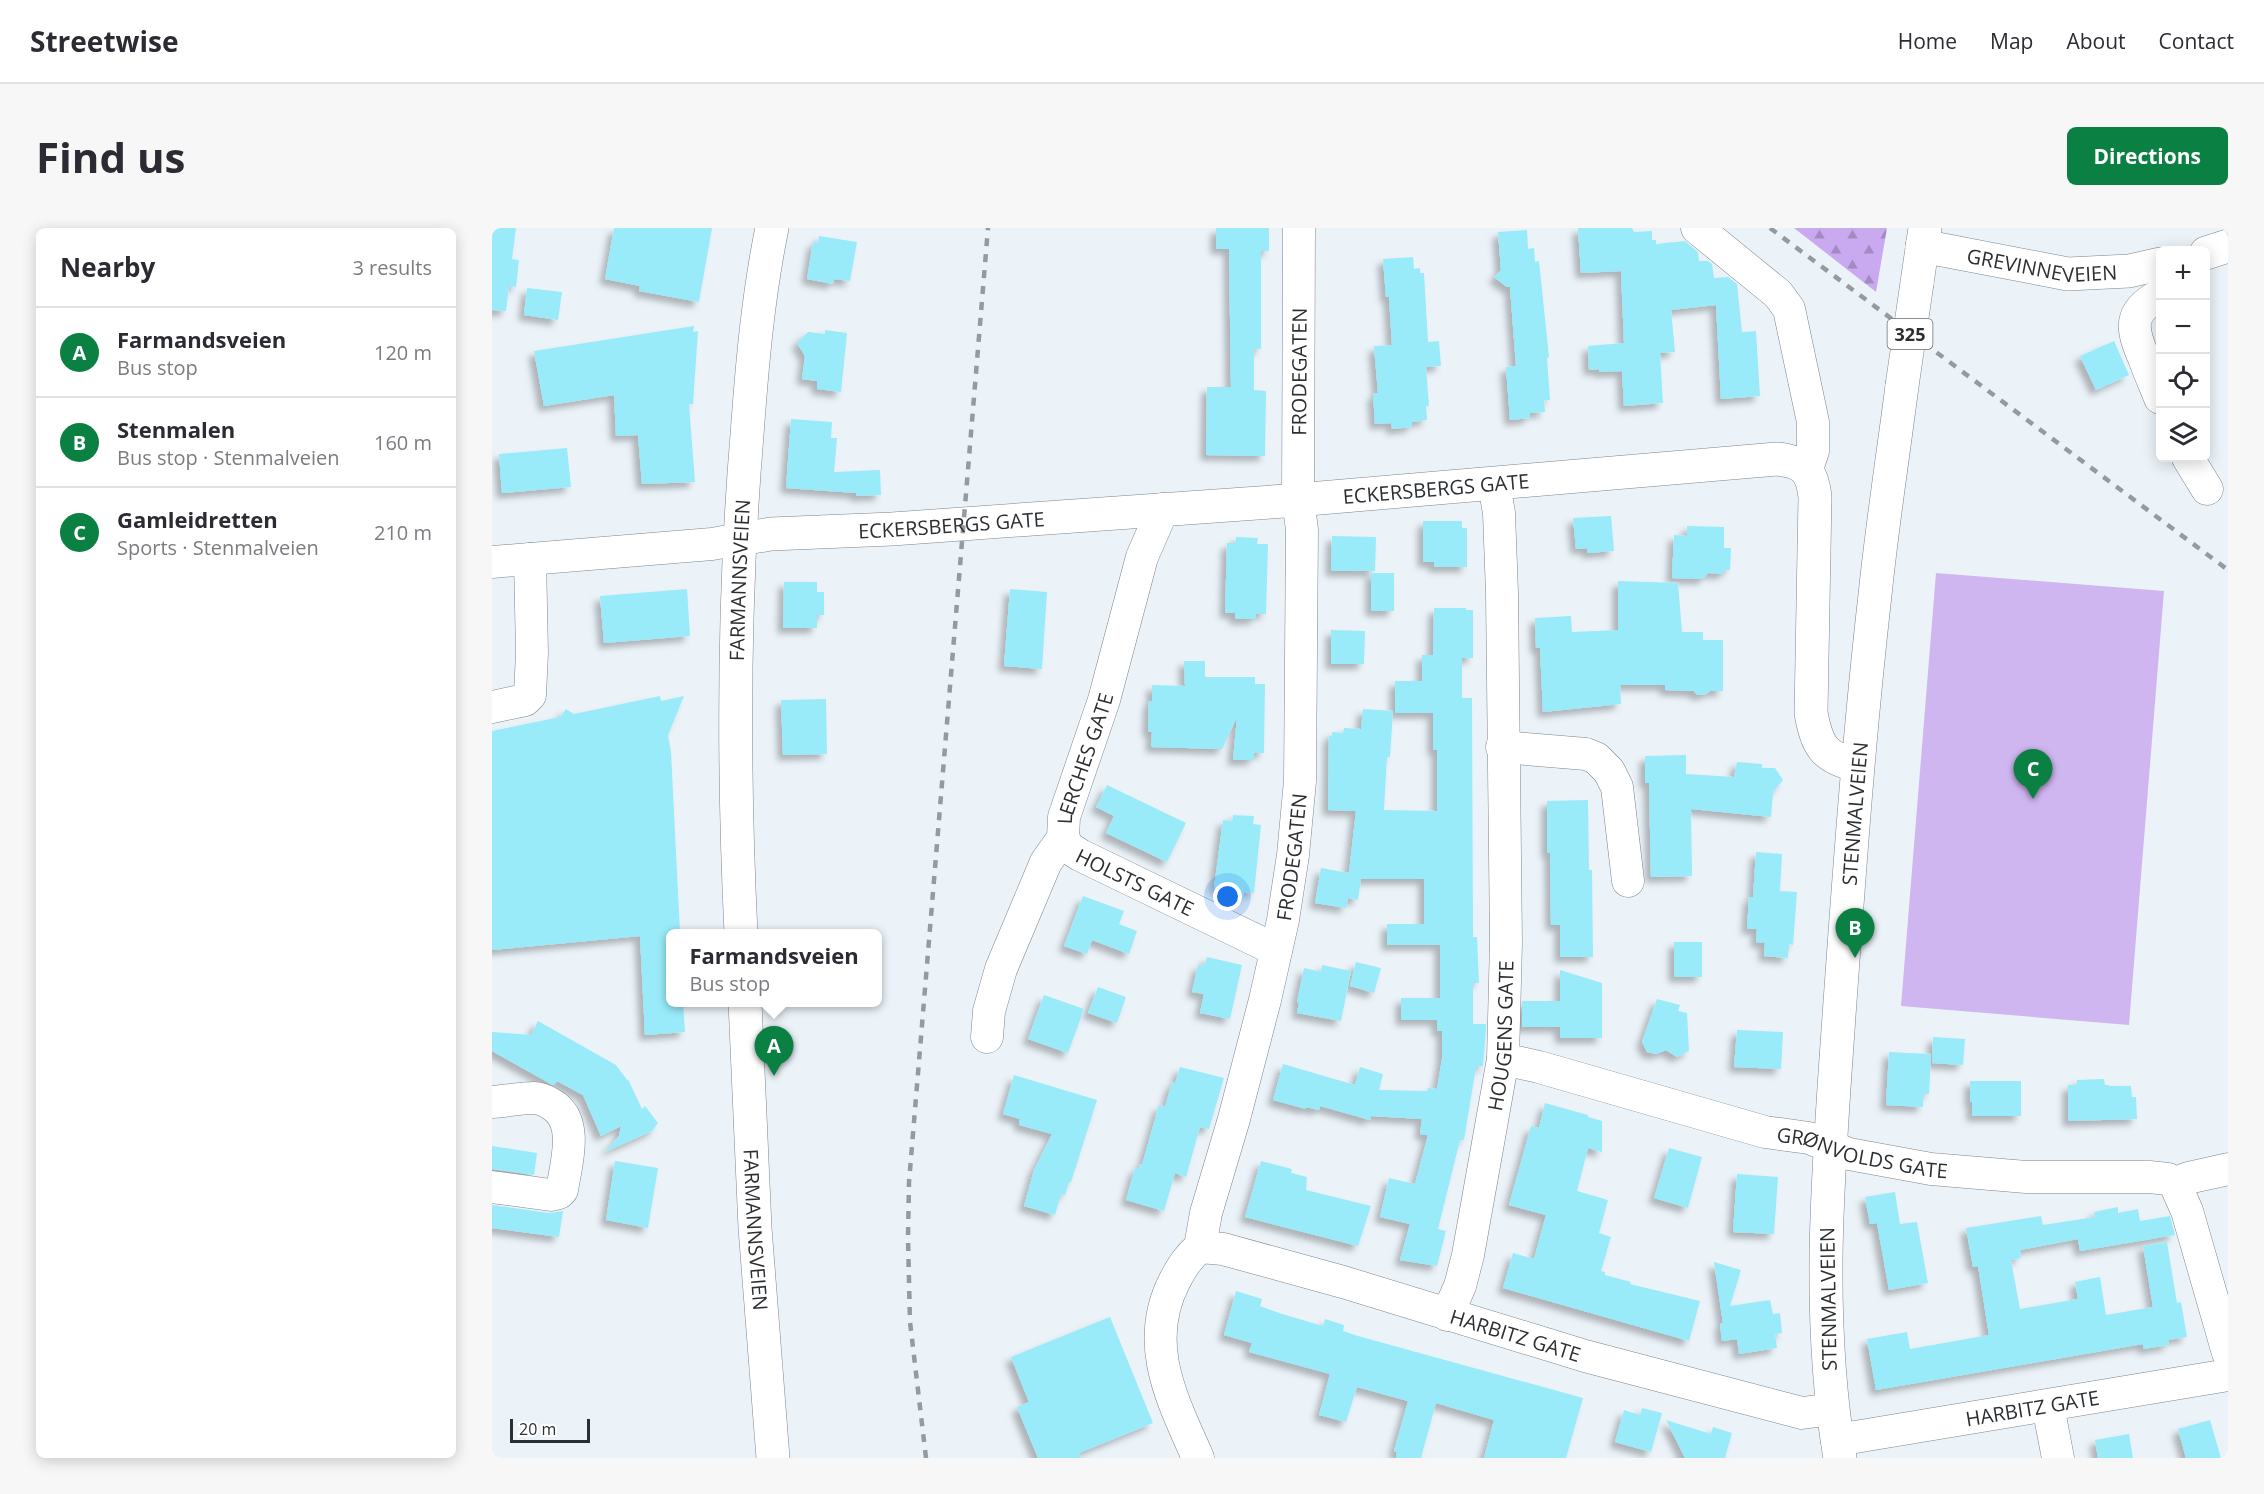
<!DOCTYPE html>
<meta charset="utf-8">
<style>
body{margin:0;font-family:"Open Sans",sans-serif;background:#f7f7f7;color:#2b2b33}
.controls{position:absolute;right:18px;top:18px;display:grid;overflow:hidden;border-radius:9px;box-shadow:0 3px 15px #0003}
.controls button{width:54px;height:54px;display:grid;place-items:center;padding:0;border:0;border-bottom:2px solid #e1e1e2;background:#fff;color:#2b2b33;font:30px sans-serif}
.scale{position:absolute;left:18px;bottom:15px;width:80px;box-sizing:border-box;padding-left:6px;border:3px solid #2c2f32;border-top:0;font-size:16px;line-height:21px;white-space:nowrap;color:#2c2f32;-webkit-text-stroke:4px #fff;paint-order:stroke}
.you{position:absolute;left:736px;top:669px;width:21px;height:21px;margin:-15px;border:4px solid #fff;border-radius:50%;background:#1a73e8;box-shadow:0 0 0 9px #1a73e833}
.badge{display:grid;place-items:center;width:39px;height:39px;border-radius:50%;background:#0b8043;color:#fff;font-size:20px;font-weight:700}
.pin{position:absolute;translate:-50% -50px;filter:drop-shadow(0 2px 3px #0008)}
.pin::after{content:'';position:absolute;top:32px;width:21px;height:18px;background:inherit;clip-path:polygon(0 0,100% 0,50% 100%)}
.popup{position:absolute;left:174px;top:701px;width:216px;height:78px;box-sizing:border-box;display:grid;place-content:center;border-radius:9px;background:#fff;filter:drop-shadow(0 2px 4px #0005);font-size:20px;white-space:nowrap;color:#7c7c81}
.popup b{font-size:22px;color:#2b2b33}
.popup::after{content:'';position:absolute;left:50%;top:100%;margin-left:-12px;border:12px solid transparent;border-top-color:#fff}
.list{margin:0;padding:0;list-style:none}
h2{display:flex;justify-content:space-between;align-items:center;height:78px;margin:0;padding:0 24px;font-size:26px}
h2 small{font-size:20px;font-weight:400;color:#7c7c81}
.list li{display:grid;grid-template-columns:39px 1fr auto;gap:18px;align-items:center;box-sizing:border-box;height:90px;padding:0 24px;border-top:2px solid #e1e1e2}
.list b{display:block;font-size:22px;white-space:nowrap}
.list p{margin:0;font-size:20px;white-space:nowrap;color:#7c7c81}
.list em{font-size:20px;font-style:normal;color:#7c7c81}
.icon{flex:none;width:33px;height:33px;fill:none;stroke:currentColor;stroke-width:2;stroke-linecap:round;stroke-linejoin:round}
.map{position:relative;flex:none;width:1736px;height:1230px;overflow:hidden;border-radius:9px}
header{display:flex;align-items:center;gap:36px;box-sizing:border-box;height:84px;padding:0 30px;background:#fff;border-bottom:2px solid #e1e1e2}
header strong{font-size:28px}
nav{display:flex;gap:33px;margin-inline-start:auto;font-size:21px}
.intro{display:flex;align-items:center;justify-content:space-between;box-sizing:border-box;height:144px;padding:0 36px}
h1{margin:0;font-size:42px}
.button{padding:15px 27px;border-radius:9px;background:#0b8043;color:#fff;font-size:21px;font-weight:700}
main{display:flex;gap:36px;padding:0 36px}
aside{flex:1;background:#fff;border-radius:9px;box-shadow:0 3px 15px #0003}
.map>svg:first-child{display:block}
.forest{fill:url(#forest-firs)}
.park{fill:#cfb6f0}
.building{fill:#99ebf9;filter:url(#shadow)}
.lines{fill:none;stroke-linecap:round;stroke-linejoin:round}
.street-casing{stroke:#7e858b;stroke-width:33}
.secondary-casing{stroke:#7e858b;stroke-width:34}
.primary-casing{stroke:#7e858b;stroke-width:34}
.street{stroke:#fff;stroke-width:32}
.secondary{stroke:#fff;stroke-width:33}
.primary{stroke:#fff;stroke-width:33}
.rail{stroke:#959a9f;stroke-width:4.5;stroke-dasharray:8 8;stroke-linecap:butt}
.primary-bridge-casing{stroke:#7e858b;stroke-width:34;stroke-linecap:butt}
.primary-bridge{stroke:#fff;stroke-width:33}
.labels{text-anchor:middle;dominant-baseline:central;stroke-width:4.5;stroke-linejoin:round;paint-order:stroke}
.shield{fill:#fff;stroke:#6b6d70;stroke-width:1.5}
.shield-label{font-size:18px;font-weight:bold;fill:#2c2f32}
.street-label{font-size:20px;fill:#2c2f32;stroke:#fff}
</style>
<header>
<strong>Streetwise</strong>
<nav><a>Home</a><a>Map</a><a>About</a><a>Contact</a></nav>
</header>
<div class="intro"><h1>Find us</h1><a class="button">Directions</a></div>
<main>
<aside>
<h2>Nearby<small>3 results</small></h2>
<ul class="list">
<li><span class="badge">A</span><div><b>Farmandsveien</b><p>Bus stop</p></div><em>120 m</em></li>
<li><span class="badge">B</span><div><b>Stenmalen</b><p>Bus stop · Stenmalveien</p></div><em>160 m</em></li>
<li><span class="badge">C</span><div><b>Gamleidretten</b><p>Sports · Stenmalveien</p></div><em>210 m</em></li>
</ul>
</aside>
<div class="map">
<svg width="1736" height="1230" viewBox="0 0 1736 1230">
<defs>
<pattern id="forest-firs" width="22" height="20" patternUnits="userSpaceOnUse" patternTransform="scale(1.5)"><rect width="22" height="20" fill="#c9a9ef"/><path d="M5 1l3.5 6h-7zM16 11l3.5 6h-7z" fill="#a38ac2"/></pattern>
<filter id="shadow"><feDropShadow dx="-5.5" dy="5.5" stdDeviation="3" flood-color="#0004"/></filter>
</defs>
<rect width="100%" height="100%" fill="#ebf3f9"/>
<path class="forest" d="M 1302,0 L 1395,0 L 1384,64 Z"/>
<path class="park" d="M 1444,345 L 1672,363 L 1637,797 L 1409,778 Z"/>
<path class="building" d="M 0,0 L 24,0 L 20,31 L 27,32 L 24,59 L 17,58 L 14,83 L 0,82 Z
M 122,0 L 220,0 L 207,74 L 147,63 L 148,58 L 113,51 Z
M 724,0 L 777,0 L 777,23 L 769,23 L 769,121 L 762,121 L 762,162 L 774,163 L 773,228 L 714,227 L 715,159 L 739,159 L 737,21 L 724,21 Z
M 1086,0 L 1140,0 L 1142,4 L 1160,3 L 1160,12 L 1164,12 L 1164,16 L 1193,13 L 1206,24 L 1207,33 L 1216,33 L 1220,36 L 1222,50 L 1236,49 L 1245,56 L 1250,104 L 1264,103 L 1268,168 L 1229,171 L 1224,77 L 1179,82 L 1183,124 L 1168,125 L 1171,175 L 1132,178 L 1130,143 L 1107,144 L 1107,141 L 1097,142 L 1096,118 L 1132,115 L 1129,43 L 1089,45 Z
M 1035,2 L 1036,21 L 1042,20 L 1043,34 L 1047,33 L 1057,129 L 1055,130 L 1058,172 L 1052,172 L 1053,184 L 1038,185 L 1038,190 L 1018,192 L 1014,139 L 1024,138 L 1018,59 L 1015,59 L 1002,49 L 1009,42 L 1006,4 Z
M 327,8 L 365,14 L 358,53 L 342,51 L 341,56 L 315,51 L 321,14 L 326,15 Z
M 921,29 L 922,41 L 928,40 L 928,45 L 932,45 L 936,114 L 947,113 L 949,138 L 934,139 L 937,178 L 934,178 L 935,192 L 920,194 L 920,199 L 900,201 L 899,195 L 883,196 L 881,166 L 886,165 L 882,118 L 900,117 L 897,69 L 894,69 L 891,31 Z
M 35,60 L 70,64 L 66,92 L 32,87 Z
M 202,98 L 201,104 L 206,103 L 201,176 L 197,176 L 203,254 L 150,256 L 146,207 L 124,208 L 122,167 L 52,178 L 42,123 Z
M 333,102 L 355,105 L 349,164 L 325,161 L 325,153 L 310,151 L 313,128 L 305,115 L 316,104 L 333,106 Z
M 1622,113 L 1637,147 L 1604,162 L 1588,128 Z
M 299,191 L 340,194 L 339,210 L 345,210 L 342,244 L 388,242 L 389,267 L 364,268 L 364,265 L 294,260 Z
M 75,220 L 79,259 L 10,265 L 7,226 Z
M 1119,288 L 1122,323 L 1095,325 L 1095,320 L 1084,321 L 1081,290 Z
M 931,293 L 970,293 L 970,300 L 975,300 L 975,339 L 942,339 L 942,334 L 931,334 Z
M 1195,298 L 1232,299 L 1232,320 L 1239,320 L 1238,342 L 1232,342 L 1232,346 L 1216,345 L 1211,351 L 1180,350 L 1182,307 L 1195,308 Z
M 840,308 L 884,309 L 883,343 L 839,343 Z
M 744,309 L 766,310 L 765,316 L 776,316 L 774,386 L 764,386 L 764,391 L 743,391 L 743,385 L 733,385 L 735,315 L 744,315 Z
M 879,345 L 902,345 L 902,383 L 879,383 Z
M 1126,353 L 1186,355 L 1190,404 L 1211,404 L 1211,412 L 1231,412 L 1231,463 L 1218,463 L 1214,466 L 1205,467 L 1202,463 L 1173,462 L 1173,457 L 1128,457 L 1129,476 L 1051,484 L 1048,420 L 1044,420 L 1043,390 L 1079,388 L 1080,404 L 1126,402 Z
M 292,354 L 325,354 L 325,364 L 332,364 L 332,387 L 325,387 L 325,400 L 291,400 Z
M 195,361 L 198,408 L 112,415 L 108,368 Z
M 518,361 L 555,364 L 550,441 L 512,438 Z
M 942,380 L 974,380 L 974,382 L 981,382 L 981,430 L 970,430 L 970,470 L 980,470 L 981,709 L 985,709 L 987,755 L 981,755 L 981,796 L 994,796 L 994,802 L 991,838 L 984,839 L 972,912 L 968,912 L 946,1001 L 954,1003 L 945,1038 L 908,1032 L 918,996 L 888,989 L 897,950 L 923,956 L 936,907 L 928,906 L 930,891 L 879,888 L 878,892 L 828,878 L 827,882 L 814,879 L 814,881 L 781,872 L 791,836 L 863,857 L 868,839 L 891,846 L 887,862 L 935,863 L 936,860 L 945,861 L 950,831 L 950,803 L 945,803 L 945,792 L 909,792 L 909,770 L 948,770 L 948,717 L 895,717 L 895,696 L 932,696 L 932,651 L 869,651 L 866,672 L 856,670 L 854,680 L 823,675 L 829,640 L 857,645 L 864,583 L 836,582 L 837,508 L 840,508 L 840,504 L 851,505 L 852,500 L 869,501 L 871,481 L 901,483 L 898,529 L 895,529 L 892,582 L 945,583 L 945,522 L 941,522 L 941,485 L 903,485 L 903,453 L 930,453 L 930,427 L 941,427 Z
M 839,402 L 873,403 L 872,436 L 839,436 Z
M 692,433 L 713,433 L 713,449 L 763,449 L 763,456 L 773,456 L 772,525 L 762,525 L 762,532 L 741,532 L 745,489 L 730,521 L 659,519 L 660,504 L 656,503 L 657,473 L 660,473 L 660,457 L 693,458 Z
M 168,468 L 169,473 L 192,468 L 176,507 L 179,524 L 188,705 L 178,705 L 178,774 L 191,774 L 193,804 L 153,807 L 148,708 L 0,722 L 0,503 L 68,489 L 74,481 L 82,486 Z
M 334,471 L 335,526 L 291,527 L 289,472 Z
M 1194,527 L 1194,546 L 1242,549 L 1245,534 L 1270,536 L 1270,540 L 1283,540 L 1291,552 L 1281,564 L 1279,589 L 1199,581 L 1200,648 L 1159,649 L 1157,555 L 1153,555 L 1153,528 Z
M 615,557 L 694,595 L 675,634 L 614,605 L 622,588 L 604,579 Z
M 1096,572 L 1097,642 L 1100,642 L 1101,729 L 1068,729 L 1068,697 L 1059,697 L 1058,625 L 1055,625 L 1055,573 Z
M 741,587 L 762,588 L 761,596 L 769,597 L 762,665 L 752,664 L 751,671 L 729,668 L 730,661 L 722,660 L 731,592 L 740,593 Z
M 1264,624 L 1290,626 L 1288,663 L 1305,664 L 1301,717 L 1297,716 L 1296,730 L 1272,728 L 1273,715 L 1264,714 L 1265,701 L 1255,701 L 1257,669 L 1261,669 Z
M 591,668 L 632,683 L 627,696 L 645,703 L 637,726 L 600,712 L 595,726 L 572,718 Z
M 1182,714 L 1210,714 L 1210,749 L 1182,749 Z
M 715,729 L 750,737 L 738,791 L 708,785 L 712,766 L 700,764 L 706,737 L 712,738 Z
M 864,734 L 889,740 L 882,765 L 858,758 Z
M 830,737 L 859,743 L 849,793 L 805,785 L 807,775 L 805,774 L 812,740 L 829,744 Z
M 1068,742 L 1110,755 L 1110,810 L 1068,810 L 1068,799 L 1030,799 L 1030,773 L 1068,773 Z
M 606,759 L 634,769 L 625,795 L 596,785 Z
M 552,767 L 592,781 L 576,825 L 536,811 Z
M 1165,771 L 1188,777 L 1186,783 L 1195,785 L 1197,823 L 1185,829 L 1174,822 L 1164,826 L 1155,824 L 1150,814 Z
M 46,793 L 124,837 L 136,853 L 136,851 L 150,881 L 153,878 L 166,895 L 160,903 L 113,924 L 127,908 L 129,898 L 109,908 L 91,867 L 65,853 L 62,857 L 59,856 L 0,823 L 0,804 L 39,807 Z
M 1245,802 L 1291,804 L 1289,841 L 1242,839 Z
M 1441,809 L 1473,811 L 1471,837 L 1440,835 Z
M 1397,824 L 1439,826 L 1437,866 L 1431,866 L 1431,879 L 1394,877 Z
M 688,839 L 732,850 L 717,901 L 708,899 L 694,949 L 683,945 L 672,983 L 634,972 L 643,940 L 647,941 L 648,936 L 650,937 L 667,877 L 673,879 L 680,854 L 683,856 Z
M 522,847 L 605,872 L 579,954 L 577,954 L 573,967 L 569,966 L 563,987 L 532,978 L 542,942 L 560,906 L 527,897 L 528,891 L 511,886 Z
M 1612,851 L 1613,857 L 1617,857 L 1617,858 L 1639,858 L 1640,869 L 1644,869 L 1645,891 L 1576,893 L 1576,857 L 1585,857 L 1585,852 Z
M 1478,853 L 1529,853 L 1529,888 L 1480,888 L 1480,874 L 1478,874 Z
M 1053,875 L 1096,887 L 1096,889 L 1110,893 L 1110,924 L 1096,920 L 1085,963 L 1116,972 L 1107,1005 L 1119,1009 L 1109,1043 L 1113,1044 L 1113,1047 L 1139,1054 L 1138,1056 L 1208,1073 L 1197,1113 L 1011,1060 L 1021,1025 L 1042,1031 L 1054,987 L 1017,977 L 1039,898 L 1047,900 Z
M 0,918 L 45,925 L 42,947 L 0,941 Z
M 1177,920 L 1210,929 L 1196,980 L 1162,970 Z
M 123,933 L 166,940 L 156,1000 L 114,992 Z
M 769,933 L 800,941 L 799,945 L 815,949 L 814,962 L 879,978 L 866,1018 L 753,989 Z
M 1245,946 L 1286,949 L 1282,1006 L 1241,1004 Z
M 1403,964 L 1408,996 L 1425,994 L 1436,1055 L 1397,1062 L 1385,995 L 1378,996 L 1373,969 Z
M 0,977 L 57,985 L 71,983 L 67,1009 L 0,1000 Z
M 1626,979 L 1626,985 L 1646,981 L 1648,993 L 1678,988 L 1683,1007 L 1588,1023 L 1586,1011 L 1528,1022 L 1529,1030 L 1519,1032 L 1528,1081 L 1586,1071 L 1583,1054 L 1608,1049 L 1614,1087 L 1661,1079 L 1651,1018 L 1675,1014 L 1685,1075 L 1689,1074 L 1695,1109 L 1676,1112 L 1677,1117 L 1651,1121 L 1651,1116 L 1384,1162 L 1375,1111 L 1415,1104 L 1418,1121 L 1497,1107 L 1486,1038 L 1481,1039 L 1474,1000 L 1549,988 L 1551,997 L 1603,989 L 1602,984 Z
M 1222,1034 L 1249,1042 L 1238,1078 L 1278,1072 L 1281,1086 L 1288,1085 L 1290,1105 L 1283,1106 L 1285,1120 L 1247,1126 L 1245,1111 L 1230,1113 L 1228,1096 L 1231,1095 Z
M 744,1063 L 770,1071 L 768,1078 L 787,1085 L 831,1098 L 833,1091 L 852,1097 L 851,1103 L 866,1108 L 1091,1170 L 1074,1230 L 992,1230 L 1002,1192 L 944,1175 L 929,1230 L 904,1230 L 905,1224 L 902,1223 L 916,1173 L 865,1159 L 854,1194 L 827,1187 L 838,1146 L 757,1124 L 760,1115 L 732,1107 Z
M 618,1089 L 661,1195 L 587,1225 L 589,1230 L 546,1230 L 525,1179 L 537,1174 L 519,1129 Z
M 1150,1180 L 1170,1185 L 1159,1224 L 1123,1214 L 1132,1182 L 1148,1187 Z
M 1174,1192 L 1219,1206 L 1221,1199 L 1240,1205 L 1233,1230 L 1193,1230 Z
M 1718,1192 L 1729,1230 L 1694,1230 L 1686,1201 Z
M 1637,1206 L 1641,1230 L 1606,1230 L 1603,1212 Z"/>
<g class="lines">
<g class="street-casing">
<g id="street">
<path d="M 1205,0 L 1286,66 L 1297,81 L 1321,194 L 1321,223 L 1315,241"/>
<path d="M 1668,67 C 1636,84 1639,100 1652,130 C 1657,144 1663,157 1668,170"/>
<path d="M 1696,230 L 1715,261"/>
<path d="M 0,334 L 220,316 L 248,311"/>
<path d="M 0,479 L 33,472 L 38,467 L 40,425 L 38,331"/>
<path d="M 1010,519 L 1094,526 L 1104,530 L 1117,543 L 1125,559 L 1136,653"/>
<path id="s1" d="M 571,610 L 577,620 L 588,627 L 784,722"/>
<path id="s2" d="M 495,809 L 497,783 L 509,741 L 554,634 L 571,610 L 572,589 L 612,472 L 650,329 L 671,281"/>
<path id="s3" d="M 1011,831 L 1047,839 L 1273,904 L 1317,910 L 1357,926 L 1439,941 L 1534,949 L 1657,949 L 1676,951 L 1683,956 L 1695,983 L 1736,1125"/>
<path d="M 0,874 C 14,873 28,870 42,870 C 48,870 54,873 59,876 C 88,892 74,936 70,962 L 67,965 L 59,967 L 0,959"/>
<path d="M 1683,956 L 1696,950 L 1736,941"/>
<path id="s4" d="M 708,1019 L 731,1021 L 851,1054 L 1093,1128 L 1310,1185 L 1341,1181"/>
<path id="s5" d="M 955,1087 L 968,1058 L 976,1027 L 1011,831 L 1014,714 L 1010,365 L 1007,285 L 1002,256"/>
<path d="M 1556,1178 L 1566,1230"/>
<path id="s6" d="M 1345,1212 L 1736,1147"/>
<path id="s7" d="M 706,1230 C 680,1171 650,1115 683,1052 C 690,1039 696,1029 708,1019 L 714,985 L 742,891 L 773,772 L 791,692 L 801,627 L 808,553 L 810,302 L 806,271 L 807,0"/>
</g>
</g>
<g class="secondary-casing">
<g id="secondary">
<path id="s8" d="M 1430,18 L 1576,46 L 1637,43 L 1668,36"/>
<path d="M 1714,25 L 1736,18"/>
<path id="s9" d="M 248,311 L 279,306 L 400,301 L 793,273 L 1285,231 C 1312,234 1320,242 1323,269 L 1319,485 C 1325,517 1331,530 1365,537"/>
<path id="s10" d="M 249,706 C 241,540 241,373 255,207 C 260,138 266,68 280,0"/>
<path id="s11" d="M 253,774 L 263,1000 L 281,1230"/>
</g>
</g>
<g class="primary-casing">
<g id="primary">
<path d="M 1425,55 L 1433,0"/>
<path id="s12" d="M 1348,1230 C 1323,1083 1337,935 1347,788 C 1357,647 1367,507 1383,367 C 1390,298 1401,228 1410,158"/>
</g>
</g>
<use href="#street" class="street"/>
<use href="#secondary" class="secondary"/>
<use href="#primary" class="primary"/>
<path class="rail" d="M 1278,0 L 1736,342
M 434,1230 L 418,1094 L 416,1010 L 417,954 L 496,0"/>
<g class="primary-bridge-casing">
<path id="primary-bridge" d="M 1410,158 L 1425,55"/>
</g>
<use href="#primary-bridge" class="primary-bridge"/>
</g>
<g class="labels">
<rect class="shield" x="1395.5" y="91" width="45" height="30" rx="4.5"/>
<g class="shield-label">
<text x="1418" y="106">325</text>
</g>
<g class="street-label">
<text stroke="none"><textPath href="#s8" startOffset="122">GREVINNEVEIEN</textPath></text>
<text stroke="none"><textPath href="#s7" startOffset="1116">FRODEGATEN</textPath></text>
<text stroke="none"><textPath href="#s9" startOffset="698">ECKERSBERGS GATE</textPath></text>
<text stroke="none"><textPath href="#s9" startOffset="212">ECKERSBERGS GATE</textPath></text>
<text stroke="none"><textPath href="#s10" startOffset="354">FARMANNSVEIEN</textPath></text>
<text stroke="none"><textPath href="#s2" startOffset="298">LERCHES GATE</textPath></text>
<text stroke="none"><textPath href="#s12" startOffset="646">STENMALVEIEN</textPath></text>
<text stroke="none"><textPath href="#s7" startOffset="630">FRODEGATEN</textPath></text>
<text stroke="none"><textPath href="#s1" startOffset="86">HOLSTS GATE</textPath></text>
<text stroke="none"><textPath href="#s5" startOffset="286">HOUGENS GATE</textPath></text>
<text stroke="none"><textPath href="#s3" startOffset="372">GRØNVOLDS GATE</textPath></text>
<text stroke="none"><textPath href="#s11" startOffset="228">FARMANNSVEIEN</textPath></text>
<text transform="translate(1336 1071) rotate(-91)">STENMALVEIEN</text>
<text stroke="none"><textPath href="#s4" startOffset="328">HARBITZ GATE</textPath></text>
<text stroke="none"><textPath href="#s6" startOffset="198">HARBITZ GATE</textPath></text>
</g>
</g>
</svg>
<div class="controls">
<button>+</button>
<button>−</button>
<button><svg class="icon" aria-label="locate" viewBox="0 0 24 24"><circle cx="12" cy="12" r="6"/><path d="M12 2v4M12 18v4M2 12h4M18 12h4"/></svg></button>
<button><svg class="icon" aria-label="layers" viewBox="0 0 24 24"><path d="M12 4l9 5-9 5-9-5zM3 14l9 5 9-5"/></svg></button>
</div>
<div class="scale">20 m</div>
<div class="you"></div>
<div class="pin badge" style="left:282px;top:848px">A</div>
<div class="popup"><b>Farmandsveien</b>Bus stop</div>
<div class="pin badge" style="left:1363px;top:730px">B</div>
<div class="pin badge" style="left:1541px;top:571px">C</div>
</div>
</main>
